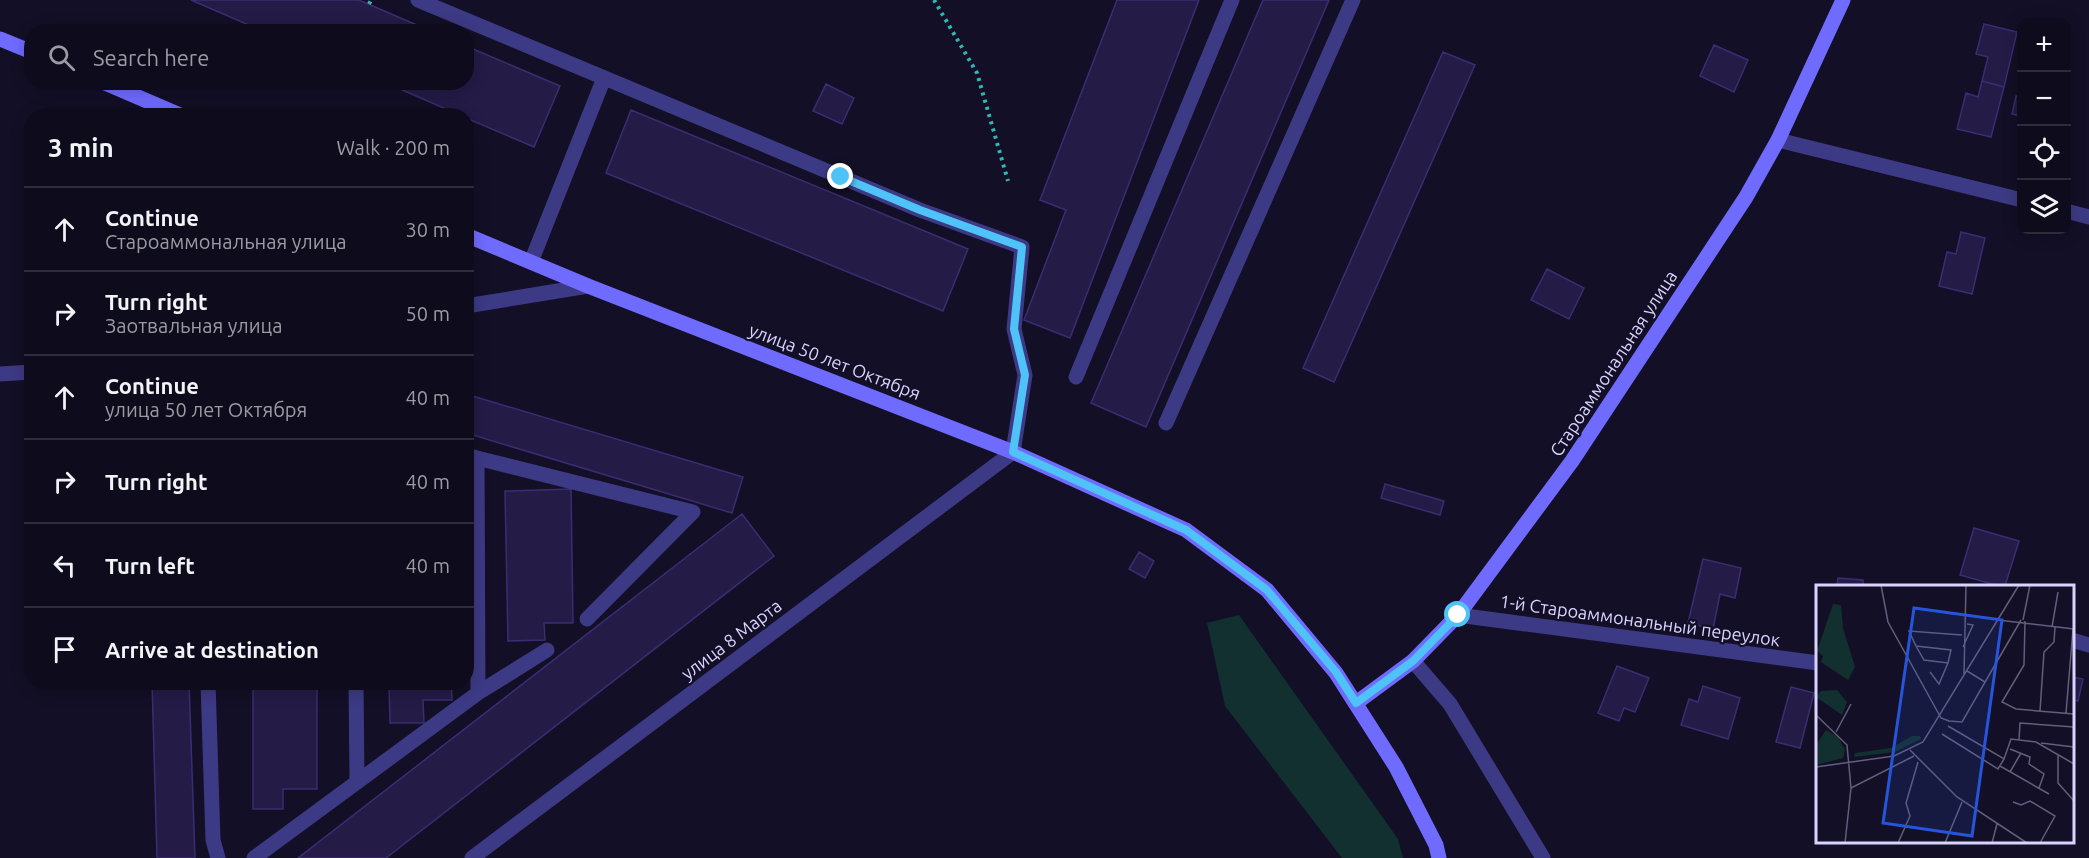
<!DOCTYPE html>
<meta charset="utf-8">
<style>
body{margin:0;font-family:Ubuntu,sans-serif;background:#171425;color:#f1f3f6}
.controls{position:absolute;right:18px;top:18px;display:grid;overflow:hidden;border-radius:12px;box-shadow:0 3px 15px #0003}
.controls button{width:54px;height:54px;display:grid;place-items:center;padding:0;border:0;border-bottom:2px solid #2e2b3b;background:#0e0b1c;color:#f1f3f6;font:30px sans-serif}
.stop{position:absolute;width:18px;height:18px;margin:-14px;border:4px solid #4fc3f7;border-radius:50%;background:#fff}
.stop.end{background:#4fc3f7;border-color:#fff;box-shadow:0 2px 6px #0008}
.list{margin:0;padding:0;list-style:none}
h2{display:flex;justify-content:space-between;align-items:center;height:78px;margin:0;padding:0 24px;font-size:26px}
h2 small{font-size:20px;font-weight:400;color:#9b9ba3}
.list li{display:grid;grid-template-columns:39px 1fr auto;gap:18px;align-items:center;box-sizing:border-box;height:84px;padding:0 24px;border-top:2px solid #2e2b3b}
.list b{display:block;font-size:22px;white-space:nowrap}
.list p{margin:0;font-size:20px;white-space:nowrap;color:#9b9ba3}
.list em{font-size:20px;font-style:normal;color:#9b9ba3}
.icon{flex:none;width:33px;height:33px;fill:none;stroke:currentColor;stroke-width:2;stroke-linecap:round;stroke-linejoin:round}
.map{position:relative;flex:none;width:2089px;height:858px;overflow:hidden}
.search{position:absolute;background:#0e0b1c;box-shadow:0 3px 15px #0003;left:24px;top:24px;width:450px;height:66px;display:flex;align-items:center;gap:15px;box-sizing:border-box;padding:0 21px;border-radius:24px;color:#9b9ba3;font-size:22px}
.panel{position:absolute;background:#0e0b1c;box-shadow:0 3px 15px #0003;left:24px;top:108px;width:450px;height:582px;border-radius:24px}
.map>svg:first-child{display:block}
.green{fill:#12302f}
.building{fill:#241b47;stroke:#3b2d73;stroke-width:1.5}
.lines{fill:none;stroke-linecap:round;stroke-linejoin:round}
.path{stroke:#2fb8b0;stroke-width:4;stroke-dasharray:3 4.5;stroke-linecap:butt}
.lane{stroke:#3d3a85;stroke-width:15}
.street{stroke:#3d3a85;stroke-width:15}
.secondary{stroke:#6f6bff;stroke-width:15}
.route{stroke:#4fc3f7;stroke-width:8}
.labels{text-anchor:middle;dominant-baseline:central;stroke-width:4.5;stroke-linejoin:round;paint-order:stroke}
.street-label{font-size:18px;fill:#d9d4ff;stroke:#130f26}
.inset-road{fill:none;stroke:#625e7d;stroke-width:1.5}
.view{fill:#2655da;fill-opacity:0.15;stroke:#2655da;stroke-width:3}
.inset-edge{fill:none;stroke:#d9d4ff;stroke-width:3}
</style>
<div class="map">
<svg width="2089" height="858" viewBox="0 0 2089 858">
<rect width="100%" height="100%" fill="#130f26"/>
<path class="green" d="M 1239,615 L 1398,839 L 1403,858 L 1342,858 L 1225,706 L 1207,623 Z"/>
<path class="building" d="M 191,0 L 359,0 L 433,32 L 265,32 Z
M 1117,0 L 1199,0 L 1070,338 L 1024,320 L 1066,210 L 1040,200 Z
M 1263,0 L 1329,0 L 1146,427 L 1091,403 Z
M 1984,24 L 2017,32 L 2004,87 L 1982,81 L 1988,57 L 1976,54 Z
M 1714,45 L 1748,60 L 1734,92 L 1700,76 Z
M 466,46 L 560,86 L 534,147 L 466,118 L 466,116 L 462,116 L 384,82 L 466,82 Z
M 1443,52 L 1475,65 L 1334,382 L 1303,368 Z
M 1982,81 L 2004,87 L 1991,137 L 1957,129 L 1966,93 L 1978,97 Z
M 826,84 L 854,98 L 842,124 L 813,111 Z
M 2016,96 L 2022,97 L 2022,116 L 2012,114 Z
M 631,110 L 968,249 L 943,311 L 606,173 Z
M 1961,232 L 1985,238 L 1972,294 L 1939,286 L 1947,252 L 1956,254 Z
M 1547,269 L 1584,288 L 1569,319 L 1531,300 Z
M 466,394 L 743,477 L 732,513 L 466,433 Z
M 1385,484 L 1444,501 L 1440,515 L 1381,498 Z
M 571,489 L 573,623 L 544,623 L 545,640 L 508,641 L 505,491 Z
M 742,514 L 774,556 L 386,858 L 298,858 Z
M 1974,528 L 2019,541 L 2005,586 L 1999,586 L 1960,575 Z
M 1139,552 L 1154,561 L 1145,578 L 1129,569 Z
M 1703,559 L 1741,568 L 1735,598 L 1720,594 L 1713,629 L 1688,623 Z
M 1838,578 L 1863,580 L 1863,586 L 1837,586 Z
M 1617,666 L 1649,678 L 1635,712 L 1624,708 L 1619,721 L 1598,713 Z
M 2072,677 L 2083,679 L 2078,701 L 2072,700 Z
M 152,682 L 189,682 L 195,858 L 157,858 Z
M 253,682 L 317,682 L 317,789 L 283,789 L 283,809 L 253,809 Z
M 389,682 L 451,682 L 452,700 L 423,700 L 424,723 L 390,723 Z
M 1703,686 L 1740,698 L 1728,739 L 1681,725 L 1689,699 L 1698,702 Z
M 1791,687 L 1814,693 L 1800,748 L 1776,742 Z"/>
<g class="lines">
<path class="path" d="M 934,0 L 977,73 L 1008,181
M 369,4 L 371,0"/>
<path class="lane" d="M 418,0 L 920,210 L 1022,247 L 1014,329 L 1025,375 L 1013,452
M 531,262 L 604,78
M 1076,377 L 1232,0
M 1166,423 L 1353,0
M 477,458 L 693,512 L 587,619
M 1413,661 L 1450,704 L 1543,858
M 208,682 L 213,840 L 218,858
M 356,682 L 357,781
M 478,693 L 547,650
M 254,858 L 478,693 L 477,458 L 466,455"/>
<path class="street" d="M 1778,140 L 2022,200
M 2066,211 L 2089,217
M 466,306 L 588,286
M 0,374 L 32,372
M 1458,615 L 1818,663
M 2072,640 L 2089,645
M 472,858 L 1013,452"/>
<path class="secondary" d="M 0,39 L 32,52
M 103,82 L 182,116
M 466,235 L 588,286 L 1013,452 L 1186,530 L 1267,590 L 1336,673 L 1396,767 L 1436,845 L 1439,858
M 1356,703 L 1413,661 L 1458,615 L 1572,461 L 1746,197 L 1778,140 L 1843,0"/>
</g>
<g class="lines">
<path class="route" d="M 841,177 L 920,210 L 1022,247 L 1014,329 L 1025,375 L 1013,452 L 1186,530 L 1267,590 L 1336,672 L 1356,703 L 1413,661 L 1458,615"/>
</g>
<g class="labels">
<g class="street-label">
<text transform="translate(835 361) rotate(21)">улица 50 лет Октября</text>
<text transform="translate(1613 363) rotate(-57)">Староаммональная улица</text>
<text transform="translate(1640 620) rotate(8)">1-й Староаммональный переулок</text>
<text transform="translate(731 639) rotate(-37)">улица 8 Марта</text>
</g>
</g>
<g transform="translate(1816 585)">
<rect width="258" height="258" fill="#130f26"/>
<path d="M 17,19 L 25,20 L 27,43 L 39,82 L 32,95 L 5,77 L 7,71 L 1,66 ZM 21,105 L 31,117 L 26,130 L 0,112 L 5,106 ZM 10,145 L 22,152 L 29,165 L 27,173 L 0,180 L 0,160 ZM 96,151 L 104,151 L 105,154 L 79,167 L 38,172 L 39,168 L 75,163 Z" fill="#12302f"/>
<path class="inset-road" d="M 65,0 L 72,37 L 125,133 L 133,136 L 146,137 L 205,35M 182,35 L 258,44M 207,35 L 214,0M 209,36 L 208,80 L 186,117 L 200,124 L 258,129M 236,42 L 242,7M 100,61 L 108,75 L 132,78 L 135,65 L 100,61 L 93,46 L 146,50M 147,62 L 157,40 L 151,39M 151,86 L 169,97M 114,87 L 123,99 L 132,78M 148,89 L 150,0M 224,126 L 228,67 L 238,57 L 239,42M 250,128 L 257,44M 0,130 L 31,160 L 35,203 L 29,258M 132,141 L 188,174 L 195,154 L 220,157 L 258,179M 20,147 L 35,119M 126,149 L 182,184 L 188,174M 203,155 L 204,138 L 258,142M 225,158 L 258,162M 194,164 L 214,172 L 213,179 L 228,189 L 223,203M 94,165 L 141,212 L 211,258M 242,170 L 242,198 L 258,216M 184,181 L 233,209M 0,182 L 78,171 L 107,157 L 203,0M 194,187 L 205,168M 35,203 L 98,171M 197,217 L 205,220 L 214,216 L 239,231 L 224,258M 82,258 L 94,231 L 90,218 L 102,177M 129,258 L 146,217M 176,258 L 181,239"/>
<path class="view" d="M 98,23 L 186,35 L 156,251 L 67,238 Z"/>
<rect width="258" height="258" class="inset-edge"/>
</g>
</svg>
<div class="controls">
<button>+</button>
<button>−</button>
<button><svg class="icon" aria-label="locate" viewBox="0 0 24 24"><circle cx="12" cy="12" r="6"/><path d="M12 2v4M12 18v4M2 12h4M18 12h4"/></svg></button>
<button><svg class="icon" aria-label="layers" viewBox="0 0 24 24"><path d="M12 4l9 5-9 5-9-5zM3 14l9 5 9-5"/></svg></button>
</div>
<div class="stop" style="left:1458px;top:615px"></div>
<div class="stop end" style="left:841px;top:177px"></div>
<div class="search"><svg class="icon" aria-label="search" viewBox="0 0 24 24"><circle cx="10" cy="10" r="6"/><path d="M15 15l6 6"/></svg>Search here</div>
<section class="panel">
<h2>3 min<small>Walk · 200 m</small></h2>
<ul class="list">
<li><svg class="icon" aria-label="ahead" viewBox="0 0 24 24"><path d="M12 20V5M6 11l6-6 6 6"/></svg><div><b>Continue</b><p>Староаммональная улица</p></div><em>30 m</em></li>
<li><svg class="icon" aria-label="right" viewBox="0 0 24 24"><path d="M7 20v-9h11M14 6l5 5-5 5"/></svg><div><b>Turn right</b><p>Заотвальная улица</p></div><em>50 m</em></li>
<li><svg class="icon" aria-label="ahead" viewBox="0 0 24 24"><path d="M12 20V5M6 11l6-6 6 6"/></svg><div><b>Continue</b><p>улица 50 лет Октября</p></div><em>40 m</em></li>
<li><svg class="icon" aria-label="right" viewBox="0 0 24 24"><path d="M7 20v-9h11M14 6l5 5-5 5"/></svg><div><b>Turn right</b></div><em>40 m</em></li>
<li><svg class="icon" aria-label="left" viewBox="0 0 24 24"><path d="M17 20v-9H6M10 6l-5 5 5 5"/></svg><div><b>Turn left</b></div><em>40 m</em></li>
<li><svg class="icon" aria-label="arrive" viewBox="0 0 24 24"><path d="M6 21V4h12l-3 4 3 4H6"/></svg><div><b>Arrive at destination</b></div></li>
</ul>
</section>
</div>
